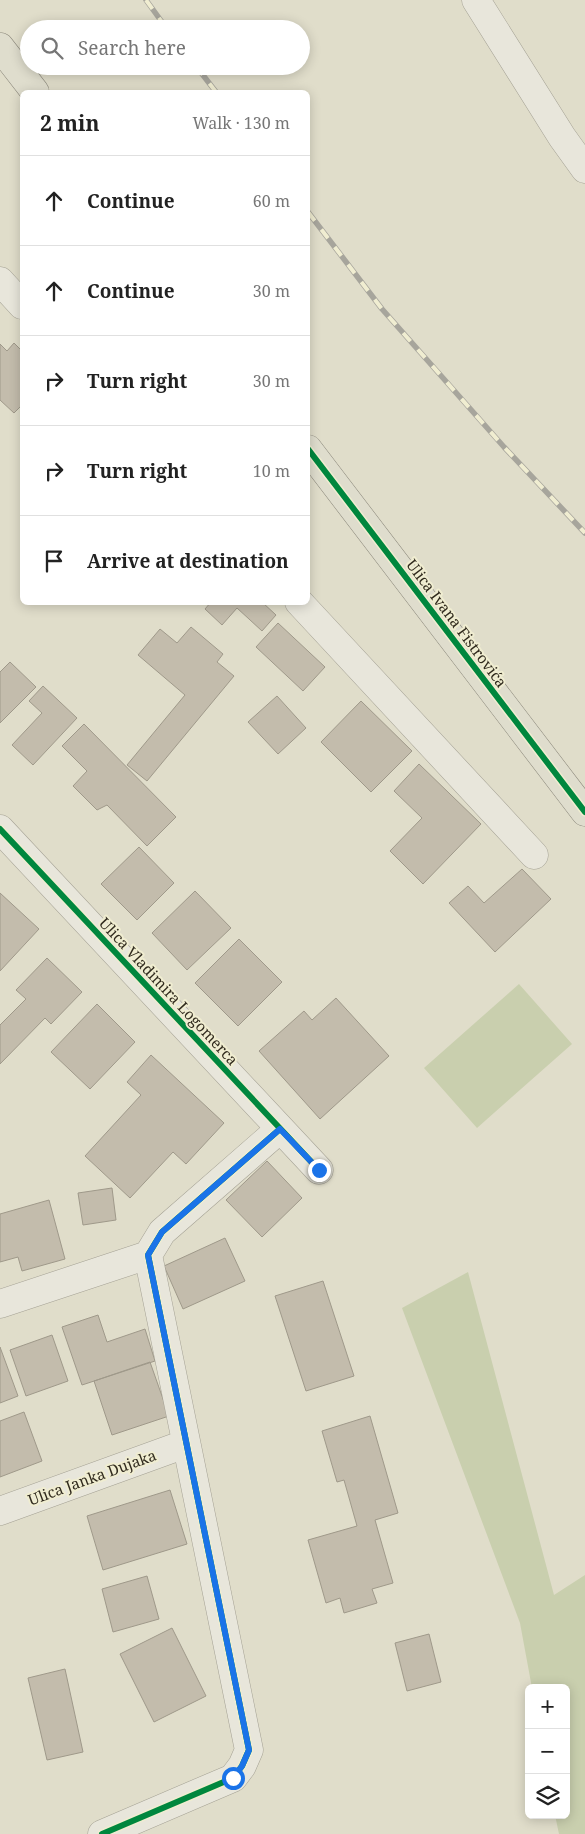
<!DOCTYPE html>
<meta charset="utf-8">
<style>
body{margin:0;font-family:"Noto Serif",serif;background:#f6f6f6;color:#222}
.controls{position:absolute;right:15px;bottom:15px;display:grid;overflow:hidden;border-radius:8px;box-shadow:0 2px 12px #0003}
.controls button{width:45px;height:45px;display:grid;place-items:center;padding:0;border:0;border-bottom:1px solid #e0e0e0;background:#fff;color:#222;font:25px sans-serif}
.stop{position:absolute;width:15px;height:15px;margin:-11px;border:4px solid #1a73e8;border-radius:50%;background:#fff}
.stop.end{background:#1a73e8;border-color:#fff;box-shadow:0 1px 5px #0008}
.list{margin:0;padding:0;list-style:none}
h2{display:flex;justify-content:space-between;align-items:center;height:65px;margin:0;padding:0 20px;font-size:21px}
h2 small{font-size:16px;font-weight:400;color:#767676}
.list li{display:grid;grid-template-columns:32px 1fr auto;gap:15px;align-items:center;box-sizing:border-box;height:90px;padding:0 20px;border-top:1px solid #e0e0e0}
.list b{display:block;font-size:19px;white-space:nowrap}
.list em{font-size:16px;font-style:normal;color:#767676}
.icon{flex:none;width:28px;height:28px;fill:none;stroke:currentColor;stroke-width:2;stroke-linecap:round;stroke-linejoin:round}
.map{position:relative;flex:none;width:585px;height:1834px;overflow:hidden}
.search{position:absolute;background:#fff;box-shadow:0 2px 12px #0003;left:20px;top:20px;width:290px;height:55px;display:flex;align-items:center;gap:12px;box-sizing:border-box;padding:0 18px;border-radius:28px;color:#767676;font-size:19px}
.panel{position:absolute;background:#fff;box-shadow:0 2px 12px #0003;left:20px;top:90px;width:290px;height:515px;border-radius:8px}
.map>svg:first-child{display:block}
.green{fill:#c9cfae}
.building{fill:#c3bcac;stroke:#9f998a}
.lines{fill:none;stroke-linecap:round;stroke-linejoin:round}
.street-casing{stroke:#a4a194;stroke-width:29}
.primary-casing{stroke:#8a877a;stroke-width:29}
.street{stroke:#e8e6db;stroke-width:28}
.primary{stroke:#dfddcd;stroke-width:28}
.rail-casing{stroke:#a7a59c;stroke-width:5.5}
.rail{stroke:#f0edd1;stroke-width:4;stroke-dasharray:11;stroke-linecap:butt}
.cycleway-casing{stroke:#f0edd1;stroke-width:9}
.cycleway{stroke:#00873e;stroke-width:6}
.route{stroke:#1a73e8;stroke-width:6}
.labels{text-anchor:middle;dominant-baseline:central;stroke-width:4;stroke-linejoin:round;paint-order:stroke}
.street-label{font-size:15px;fill:#312b1e;stroke:#f0edd1}
</style>
<div class="map">
<svg width="585" height="1834" viewBox="0 0 585 1834">
<rect width="100%" height="100%" fill="#e0ddca"/>
<path class="green" d="M 519,984 L 572,1044 L 477,1128 L 424,1068 Z
M 468,1272 L 554,1595 L 585,1575 L 585,1834 L 559,1834 L 555,1815 L 566,1815 L 566,1688 L 532,1688 L 520,1623 L 402,1308 Z"/>
<path class="building" d="M 14,343 L 22,351 L 22,405 L 14,413 L 0,400 L 0,344 L 7,351 Z
M 211,602 L 262,602 L 276,615 L 262,631 L 237,608 L 222,625 L 205,609 Z
M 278,623 L 325,667 L 303,691 L 256,647 Z
M 191,627 L 223,654 L 217,662 L 234,676 L 147,781 L 127,765 L 185,695 L 138,655 L 160,629 L 177,643 Z
M 10,662 L 36,687 L 0,723 L 0,672 Z
M 43,686 L 77,718 L 33,765 L 12,745 L 42,713 L 29,701 Z
M 277,696 L 306,728 L 278,754 L 248,722 Z
M 361,701 L 412,751 L 371,792 L 321,742 Z
M 84,724 L 176,817 L 147,846 L 107,805 L 97,810 L 73,786 L 87,771 L 62,746 Z
M 419,764 L 481,824 L 423,884 L 390,851 L 422,818 L 394,791 Z
M 139,847 L 174,883 L 137,920 L 101,884 Z
M 522,869 L 551,899 L 495,952 L 449,903 L 468,886 L 484,903 Z
M 195,891 L 231,928 L 187,970 L 152,933 Z
M 0,893 L 39,929 L 0,971 Z
M 239,939 L 282,982 L 238,1026 L 195,983 Z
M 47,958 L 82,992 L 51,1024 L 45,1018 L 0,1064 L 0,1025 L 26,999 L 16,990 Z
M 336,998 L 389,1056 L 320,1119 L 259,1051 L 304,1011 L 312,1020 Z
M 97,1004 L 135,1042 L 90,1089 L 51,1052 Z
M 151,1055 L 224,1123 L 186,1164 L 173,1152 L 130,1198 L 85,1156 L 141,1095 L 127,1082 Z
M 267,1161 L 302,1198 L 262,1237 L 226,1200 Z
M 112,1188 L 116,1220 L 83,1225 L 78,1193 Z
M 49,1200 L 65,1259 L 22,1271 L 18,1257 L 0,1262 L 0,1214 Z
M 225,1238 L 245,1281 L 183,1309 L 164,1266 Z
M 323,1281 L 354,1376 L 306,1391 L 275,1296 Z
M 98,1315 L 107,1342 L 145,1329 L 155,1361 L 82,1385 L 62,1327 Z
M 52,1335 L 68,1381 L 26,1396 L 10,1350 Z
M 0,1347 L 18,1396 L 0,1403 Z
M 150,1362 L 169,1416 L 112,1435 L 94,1381 Z
M 24,1412 L 42,1461 L 0,1477 L 0,1421 Z
M 370,1416 L 398,1513 L 375,1520 L 393,1583 L 372,1589 L 377,1603 L 344,1613 L 340,1598 L 326,1603 L 308,1540 L 357,1526 L 344,1480 L 337,1482 L 322,1431 Z
M 170,1490 L 187,1544 L 103,1570 L 87,1516 Z
M 147,1576 L 159,1619 L 113,1632 L 102,1589 Z
M 172,1628 L 206,1696 L 154,1722 L 120,1654 Z
M 429,1634 L 441,1682 L 407,1691 L 395,1643 Z
M 65,1669 L 83,1752 L 47,1760 L 28,1678 Z"/>
<g class="lines">
<g class="street-casing">
<path id="street" d="M 476,0 L 562,137 L 585,169
M 0,281 L 22,305
M 299,602 L 534,855
M 0,829 L 319,1170
M 0,1304 L 148,1255
M 0,1511 L 185,1444
M 102,1834 L 233,1778 L 242,1766 L 249,1750 L 148,1255 L 162,1232 L 280,1129"/>
</g>
<g class="primary-casing">
<path id="primary" d="M 0,47 L 35,92
M 308,449 L 585,812"/>
</g>
<use href="#street" class="street"/>
<use href="#primary" class="primary"/>
<g class="rail-casing">
<path id="rail" d="M 146,0 L 167,29
M 196,66 L 216,92
M 308,212 L 382,309 L 504,447 L 585,533"/>
</g>
<use href="#rail" class="rail"/>
<g class="cycleway-casing">
<path id="cycleway" d="M 308,449 L 585,812
M 0,829 L 319,1170
M 102,1834 L 233,1778 L 242,1766 L 249,1750 L 148,1255 L 162,1232 L 280,1129"/>
</g>
<use href="#cycleway" class="cycleway"/>
</g>
<g class="lines">
<path class="route" d="M 233,1778 L 242,1766 L 249,1750 L 148,1255 L 162,1232 L 280,1129 L 319,1170"/>
</g>
<g class="labels">
<g class="street-label">
<text transform="translate(457 623) rotate(53)">Ulica Ivana Fistrovića</text>
<text transform="translate(169 991) rotate(47)">Ulica Vladimira Logomerca</text>
<text transform="translate(92 1477) rotate(-20)">Ulica Janka Dujaka</text>
</g>
</g>
</svg>
<div class="controls">
<button>+</button>
<button>−</button>
<button><svg class="icon" aria-label="layers" viewBox="0 0 24 24"><path d="M12 4l9 5-9 5-9-5zM3 14l9 5 9-5"/></svg></button>
</div>
<div class="stop" style="left:233px;top:1778px"></div>
<div class="stop end" style="left:319px;top:1170px"></div>
<div class="search"><svg class="icon" aria-label="search" viewBox="0 0 24 24"><circle cx="10" cy="10" r="6"/><path d="M15 15l6 6"/></svg>Search here</div>
<section class="panel">
<h2>2 min<small>Walk · 130 m</small></h2>
<ul class="list">
<li><svg class="icon" aria-label="ahead" viewBox="0 0 24 24"><path d="M12 20V5M6 11l6-6 6 6"/></svg><div><b>Continue</b></div><em>60 m</em></li>
<li><svg class="icon" aria-label="ahead" viewBox="0 0 24 24"><path d="M12 20V5M6 11l6-6 6 6"/></svg><div><b>Continue</b></div><em>30 m</em></li>
<li><svg class="icon" aria-label="right" viewBox="0 0 24 24"><path d="M7 20v-9h11M14 6l5 5-5 5"/></svg><div><b>Turn right</b></div><em>30 m</em></li>
<li><svg class="icon" aria-label="right" viewBox="0 0 24 24"><path d="M7 20v-9h11M14 6l5 5-5 5"/></svg><div><b>Turn right</b></div><em>10 m</em></li>
<li><svg class="icon" aria-label="arrive" viewBox="0 0 24 24"><path d="M6 21V4h12l-3 4 3 4H6"/></svg><div><b>Arrive at destination</b></div></li>
</ul>
</section>
</div>
